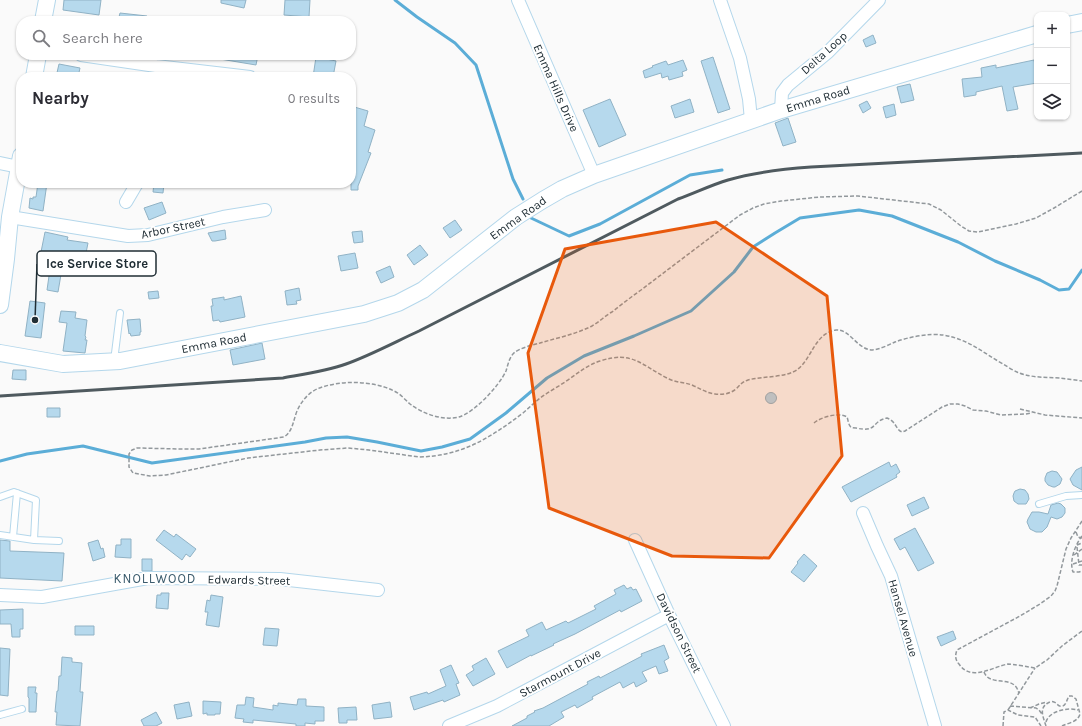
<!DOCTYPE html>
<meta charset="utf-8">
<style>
body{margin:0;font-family:Karla,sans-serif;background:#f7f7f7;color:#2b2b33}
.controls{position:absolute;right:12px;top:12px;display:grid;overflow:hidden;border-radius:8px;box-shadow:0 1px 3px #0004}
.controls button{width:36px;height:36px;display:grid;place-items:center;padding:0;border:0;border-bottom:1px solid #e1e1e2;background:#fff;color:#2b2b33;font:20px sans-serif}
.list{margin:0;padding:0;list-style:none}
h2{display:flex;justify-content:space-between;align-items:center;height:52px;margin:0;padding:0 16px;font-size:17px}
h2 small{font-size:13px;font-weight:400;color:#7c7c81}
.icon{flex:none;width:22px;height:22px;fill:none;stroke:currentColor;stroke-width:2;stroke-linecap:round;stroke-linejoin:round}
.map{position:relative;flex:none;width:1082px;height:726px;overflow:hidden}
.search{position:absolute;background:#fff;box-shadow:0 1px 3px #0004;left:16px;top:16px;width:340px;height:44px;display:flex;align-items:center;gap:10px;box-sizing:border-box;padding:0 14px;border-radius:16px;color:#7c7c81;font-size:15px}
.panel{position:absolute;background:#fff;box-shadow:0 1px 3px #0004;left:16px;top:72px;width:340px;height:116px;border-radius:16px}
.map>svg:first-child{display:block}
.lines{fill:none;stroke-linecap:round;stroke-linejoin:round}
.stream{stroke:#5badd7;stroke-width:3}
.building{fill:#b6d9ed;stroke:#90b2c5}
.lane-casing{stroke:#b4d7eb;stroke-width:8}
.street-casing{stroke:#b4d7eb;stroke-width:14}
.secondary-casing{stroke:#b4d7eb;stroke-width:18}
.path{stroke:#92989c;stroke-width:1.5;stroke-dasharray:4 2;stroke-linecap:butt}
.lane{stroke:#fff;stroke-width:6}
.street{stroke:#fff;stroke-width:12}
.secondary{stroke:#fff;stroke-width:16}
.rail{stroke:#4f5a5f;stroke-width:3}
.marked{fill:#e8590c;fill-opacity:0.2;stroke:#e8590c;stroke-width:3;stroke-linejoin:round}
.labels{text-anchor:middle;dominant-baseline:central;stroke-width:4;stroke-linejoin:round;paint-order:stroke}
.street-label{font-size:12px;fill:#202e35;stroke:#fff}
.neighbourhood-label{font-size:13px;letter-spacing:1px;fill:#3c5c6d;stroke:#fff}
.leader{fill:none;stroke:#202e35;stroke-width:1.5}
.callout-dot{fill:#202e35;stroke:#fff;stroke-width:1.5}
.callout{fill:#fff;stroke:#202e35;stroke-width:1.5}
.callout-label{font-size:13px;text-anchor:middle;font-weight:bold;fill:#202e35}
</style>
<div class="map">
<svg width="1082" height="726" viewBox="0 0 1082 726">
<rect width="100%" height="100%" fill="#fafafa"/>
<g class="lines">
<path class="stream" d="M 395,0 L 417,17 L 455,43 L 476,65 L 513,179 L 523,199
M 531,218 L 569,236 L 600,224 L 690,175 L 722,170
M 0,461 L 27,454 L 83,446 L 152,463 L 305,442 L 326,438 L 347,437 L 377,442 L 421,451 L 442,447 L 470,439 L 506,413 L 547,378 L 584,356 L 634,336 L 691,311 L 734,272 L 753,247 L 775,233 L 800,218 L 859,210 L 892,216 L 958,242 L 995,261 L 1040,280 L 1059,290 L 1069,289 L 1082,270"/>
</g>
<path class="building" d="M 64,0 L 101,0 L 99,15 L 63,10 Z
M 221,0 L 246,0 L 244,8 L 221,3 Z
M 285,0 L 310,0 L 309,17 L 284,15 Z
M 120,13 L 147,16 L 147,21 L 118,21 Z
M 873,35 L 876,43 L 866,47 L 863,40 Z
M 220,55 L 258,55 L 256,65 L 220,59 Z
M 316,57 L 336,61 L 333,77 L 313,77 Z
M 713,57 L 730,109 L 718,113 L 701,61 Z
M 683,60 L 687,70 L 682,72 L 683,76 L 669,80 L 668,76 L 662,78 L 661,73 L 645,78 L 643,71 L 653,67 L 652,66 L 666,61 L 668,65 Z
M 1034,60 L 1037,76 L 1037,83 L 1013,87 L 1018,109 L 1007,111 L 1002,86 L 976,92 L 976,95 L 964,97 L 962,79 L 982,77 L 981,68 L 996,65 L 996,68 Z
M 59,64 L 80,68 L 78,77 L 56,77 Z
M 910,84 L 914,100 L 901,103 L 897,87 Z
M 610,99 L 626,135 L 599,147 L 583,110 Z
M 690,99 L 694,112 L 675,118 L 671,106 Z
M 867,101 L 871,108 L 863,113 L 859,105 Z
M 894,104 L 896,115 L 886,118 L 883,107 Z
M 351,106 L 368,111 L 364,126 L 375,130 L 368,152 L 371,153 L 358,186 L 358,190 L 351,190 Z
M 788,118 L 796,142 L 783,146 L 775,123 Z
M 38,183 L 47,183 L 43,211 L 29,208 L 30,198 L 33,199 L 33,197 L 36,197 Z
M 154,183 L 164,183 L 163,193 L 153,192 Z
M 162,202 L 166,213 L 149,220 L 144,208 Z
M 455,220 L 462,230 L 450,238 L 443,228 Z
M 225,230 L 226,239 L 215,241 L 212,241 L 208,233 Z
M 362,231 L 363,242 L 354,243 L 352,232 Z
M 45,232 L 68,237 L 67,240 L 88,243 L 86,253 L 93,255 L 90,267 L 63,263 L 58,292 L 47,290 L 50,269 L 38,267 Z
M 420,245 L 428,255 L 414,265 L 407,255 Z
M 355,253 L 358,268 L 341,271 L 338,256 Z
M 390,266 L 394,277 L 381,283 L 376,272 Z
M 299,288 L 301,300 L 296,301 L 297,304 L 287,305 L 285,291 Z
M 158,291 L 159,298 L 149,299 L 148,292 Z
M 241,296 L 245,317 L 220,322 L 219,320 L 213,321 L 211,306 L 213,306 L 212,299 L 224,297 L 224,300 Z
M 30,301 L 45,303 L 41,338 L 25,336 Z
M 61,311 L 76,312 L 75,318 L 87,320 L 85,336 L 86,337 L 85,340 L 87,340 L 85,353 L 63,351 L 67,323 L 59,322 Z
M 140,319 L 141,332 L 140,332 L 140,335 L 131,336 L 130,333 L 129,334 L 127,320 Z
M 262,343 L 265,359 L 233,365 L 230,350 Z
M 13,370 L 26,370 L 26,380 L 12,379 Z
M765.5 398a5.5 5.5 0 1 1 11 0a5.5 5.5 0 1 1-11 0Z
M 47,408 L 60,408 L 60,417 L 47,417 Z
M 889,462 L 891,467 L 896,464 L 900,472 L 896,475 L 897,477 L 851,502 L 842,487 Z
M 1082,467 L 1082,490 L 1073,485 L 1070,479 L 1076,470 Z
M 1052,471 L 1057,472 L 1062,479 L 1060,484 L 1055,487 L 1053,487 L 1048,485 L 1045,481 L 1045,478 L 1047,473 Z
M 1020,489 L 1025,490 L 1028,494 L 1029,499 L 1026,504 L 1018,504 L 1014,501 L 1013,496 L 1014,493 L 1015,491 Z
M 924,497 L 929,508 L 912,516 L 907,505 Z
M 1058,503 L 1061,504 L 1065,508 L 1065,513 L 1062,517 L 1057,519 L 1051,517 L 1047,527 L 1042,532 L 1036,532 L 1030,529 L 1027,522 L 1028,519 L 1032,512 L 1039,512 L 1048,514 L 1051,505 Z
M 915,528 L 934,563 L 918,571 L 905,547 L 900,550 L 894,539 Z
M 164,530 L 174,537 L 176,534 L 196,549 L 190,557 L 186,554 L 182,560 L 156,540 Z
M 121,539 L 131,539 L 131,558 L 115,557 L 116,545 L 121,545 Z
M 0,540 L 10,541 L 10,551 L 64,553 L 62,581 L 0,578 Z
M 98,540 L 101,549 L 103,548 L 105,557 L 93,561 L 88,543 Z
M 804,554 L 817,566 L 804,582 L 791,572 L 798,563 L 797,562 Z
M 142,559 L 152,559 L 152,571 L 142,571 Z
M 624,585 L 627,589 L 631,587 L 633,590 L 636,589 L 642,601 L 621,612 L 620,610 L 575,634 L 553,644 L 554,645 L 531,656 L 531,655 L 507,668 L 498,651 L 529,636 L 526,630 L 542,622 L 546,630 L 566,621 L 568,623 L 596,609 L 594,606 L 616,594 L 614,590 Z
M 161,593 L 169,593 L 168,609 L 156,608 L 157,595 L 161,595 Z
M 211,595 L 223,597 L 219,627 L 206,625 L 208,612 L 205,612 L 207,600 L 210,601 Z
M 23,609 L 23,629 L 20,629 L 20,637 L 12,637 L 11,624 L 0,624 L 0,610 Z
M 75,626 L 94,626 L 94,635 L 75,635 Z
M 265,628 L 279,629 L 277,646 L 263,645 Z
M 953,631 L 956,639 L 941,646 L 937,637 Z
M 664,645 L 669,658 L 664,661 L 668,671 L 659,674 L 656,666 L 642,672 L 647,681 L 636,687 L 634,682 L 623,688 L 620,682 L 592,697 L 593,699 L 577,708 L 575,705 L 561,712 L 564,717 L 549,726 L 512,726 L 527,718 L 527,716 L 535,712 L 534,711 L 543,708 L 588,684 L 587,682 L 599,676 L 600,678 L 642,656 L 641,654 Z
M 0,648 L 10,649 L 8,696 L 0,695 Z
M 62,657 L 72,658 L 72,662 L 82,663 L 80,692 L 83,692 L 80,726 L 56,725 L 57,712 L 55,712 L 57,691 L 58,691 L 59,676 L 61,676 Z
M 486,658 L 495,674 L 473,686 L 466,675 L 474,670 L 472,666 Z
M 451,665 L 459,683 L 456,684 L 460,695 L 444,702 L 443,700 L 414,710 L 410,697 L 427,692 L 428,694 L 446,686 L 440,670 Z
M 28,687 L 36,687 L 35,693 L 37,693 L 36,712 L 29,712 L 29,698 L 28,697 Z
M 246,697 L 254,698 L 253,707 L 273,710 L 273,705 L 278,706 L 278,703 L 297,705 L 298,699 L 306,699 L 306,706 L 324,707 L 324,721 L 315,721 L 315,724 L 305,723 L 305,726 L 296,726 L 296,724 L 253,720 L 253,723 L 243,722 L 244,719 L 235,718 L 237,705 L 245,705 Z
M 203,701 L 221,702 L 220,714 L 215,714 L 215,715 L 207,715 L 207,713 L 203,714 Z
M 189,702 L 192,716 L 177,719 L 174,705 Z
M 390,702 L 392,717 L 374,719 L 372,705 Z
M 356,707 L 357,720 L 347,720 L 347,723 L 339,723 L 338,708 Z
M 156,712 L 162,723 L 156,726 L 144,726 L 141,720 Z"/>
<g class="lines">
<g class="lane-casing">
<path id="lane" d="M 114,361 L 120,313
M 0,497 L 14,492 L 36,500 L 34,540
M 1039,504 L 1066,496 L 1082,495
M 0,535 L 34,540 L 59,541
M 13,537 L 17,493
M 0,715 L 22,709"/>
</g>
<g class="street-casing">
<path id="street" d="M 518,0 L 594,175
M 720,0 L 740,58 L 749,99 L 751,120
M 81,55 L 156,66 L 250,77
M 781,110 L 782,93 L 788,85 L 828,52 L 879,0
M 0,163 L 19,167
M 126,202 L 136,185 L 137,183
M 10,217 L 128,236 L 148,235 L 223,217 L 265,210
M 863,513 L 877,546 L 891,576 L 935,726
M 635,540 L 669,615 L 724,726
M 0,595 L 42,597 L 148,578 L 280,579 L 378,590
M 449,726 L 497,706 L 669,615"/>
</g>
<g class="secondary-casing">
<path id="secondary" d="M 43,21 L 47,0
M 1067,25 L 1082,22
M 34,77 L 38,55
M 0,305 L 6,259 L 10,217 L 21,156
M 0,353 L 63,364 L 120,361 L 364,314 L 398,303 L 423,290 L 516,217 L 543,200 L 562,189 L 594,175 L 781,110 L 1037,34"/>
</g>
<path class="path" d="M 1082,191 L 1054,208 L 1036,218 L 1016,224 L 978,232 L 969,231 L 961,226 L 941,210 L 929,204 L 858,196 L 820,197 L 781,201 L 764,204 L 753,208 L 740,215 C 707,240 674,265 641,290 C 631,297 621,305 612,312 C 605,316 599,322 592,326 C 576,334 557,338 540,343 C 532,345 521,348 515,352 C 509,357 508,365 506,371 C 499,386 475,412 459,417 C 443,421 423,414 410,404 C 405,400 401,394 394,391 C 373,380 338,380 317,389 C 308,393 301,402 297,411 C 293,421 293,431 284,437 L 199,449 L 181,449 L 137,448 L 132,450 L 129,454 L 129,467 L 133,473 L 150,476 L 166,475 L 248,458 L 320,450 L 348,448 L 369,450 L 419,457 C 462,456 490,438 523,413 C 531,406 538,399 546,394 C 552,390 559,386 565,382 C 577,374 587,365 600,361 C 633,350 642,366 669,379 C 677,383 686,382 694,386 C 701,389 707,393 715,394 C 722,395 730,394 736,389 C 740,385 742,382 748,380 C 762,376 787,378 798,369 C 812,358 815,333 836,330 C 850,329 856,348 871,350 C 879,350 888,345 895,342 C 908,337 930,333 943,335 C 968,339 982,352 1003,364 C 1008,367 1014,371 1019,373 C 1033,378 1046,377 1060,378 C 1067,379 1075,380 1082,381
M 1020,409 L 1045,415 L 1082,418
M 814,423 C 821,417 838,412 847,417 C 848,419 848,423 850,426 C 851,428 853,428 856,428 C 878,433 871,421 887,418 C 897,422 895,429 902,432 L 905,431 L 942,407 L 950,404 L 958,404 L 965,406 L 973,410 L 986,411 L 1001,415 L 1026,414 L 1032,413
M 1082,521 L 1071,538 L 1066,549 L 1057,586 L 1055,591 L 1051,596 L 1040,604 L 1020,616 L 957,650 C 955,655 955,660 959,664 C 971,682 992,667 1008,664 C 1012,664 1029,667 1035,668 L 1047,660 L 1062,646 L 1082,631
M 1076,532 L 1078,537 L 1082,538
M 1082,536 C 1075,545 1069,561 1073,572 L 1079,572 L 1082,571
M 1077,545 L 1082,543
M 1077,547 L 1079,565 L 1082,565
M 1074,555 L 1082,549
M 1073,564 L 1082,561
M 984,672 C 990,688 1015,673 1019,694
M 1010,706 L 1036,708 L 1039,710 L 1042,714
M 1030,708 L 1039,704 L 1047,702
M 1008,710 L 1035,668
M 1046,722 C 1049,711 1068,707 1078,710
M 1003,726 L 1004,712 L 1008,710 L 1018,715 L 1035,717 L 1041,726
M 1046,726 C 1044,719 1038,708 1048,703 C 1049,702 1052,701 1054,702 C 1057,703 1058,707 1062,706 C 1066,706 1067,699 1069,696 L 1072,696 L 1076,699 L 1080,714 C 1078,722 1068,723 1062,726"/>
<use href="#lane" class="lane"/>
<use href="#street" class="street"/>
<use href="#secondary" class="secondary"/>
<path class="rail" d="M 0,396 L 283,378 C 305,374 326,371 346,364 C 371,355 395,342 419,331 L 678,199 C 695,193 711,185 728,180 C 755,172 783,169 811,167 L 1082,153"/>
</g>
<path class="marked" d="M 716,222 L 827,296 L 842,456 L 769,558 L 672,556 L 549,508 L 528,353 L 565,249 Z"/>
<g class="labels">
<g class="street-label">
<text transform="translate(824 53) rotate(-42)">Delta Loop</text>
<text transform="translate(556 88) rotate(66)">Emma Hills Drive</text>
<text transform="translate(818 99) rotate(-17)">Emma Road</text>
<text transform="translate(518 218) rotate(-35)">Emma Road</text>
<text transform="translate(173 228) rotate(-12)">Arbor Street</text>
<text transform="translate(214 343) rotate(-11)">Emma Road</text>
<text transform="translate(249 580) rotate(1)">Edwards Street</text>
<text transform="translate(903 618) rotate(74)">Hansel Avenue</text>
<text transform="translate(679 633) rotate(64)">Davidson Street</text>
<text transform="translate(560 673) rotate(-28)">Starmount Drive</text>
</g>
<g class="neighbourhood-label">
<text x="155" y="578">KNOLLWOOD</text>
</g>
</g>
<path class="leader" d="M35 320L37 264"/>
<circle class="callout-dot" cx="35" cy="320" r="4"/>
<rect class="callout" x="37" y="251" width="119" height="25" rx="4"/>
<g class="callout-label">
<text x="97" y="268">Ice Service Store</text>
</g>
</svg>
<div class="controls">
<button>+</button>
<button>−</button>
<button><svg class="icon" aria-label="layers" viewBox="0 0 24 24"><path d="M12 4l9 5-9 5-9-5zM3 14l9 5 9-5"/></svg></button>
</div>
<div class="search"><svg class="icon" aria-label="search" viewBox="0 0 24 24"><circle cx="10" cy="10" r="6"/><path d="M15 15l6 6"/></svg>Search here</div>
<section class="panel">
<h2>Nearby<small>0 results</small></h2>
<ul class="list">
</ul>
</section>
</div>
